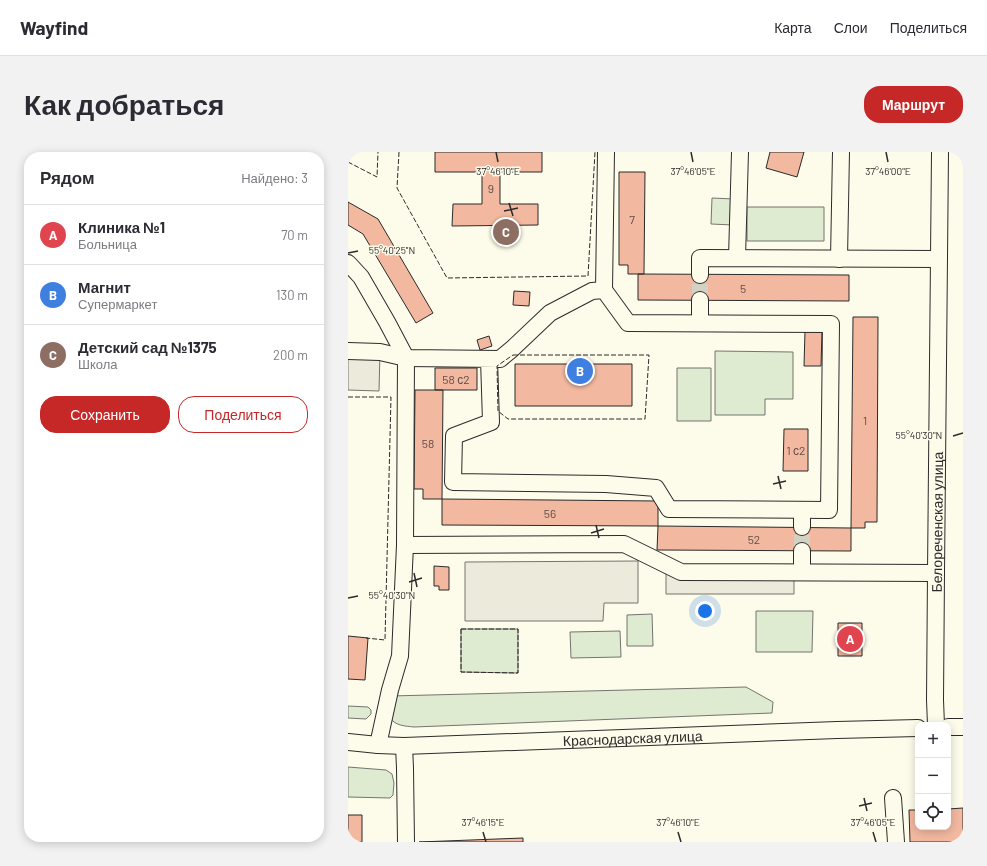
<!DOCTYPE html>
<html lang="ru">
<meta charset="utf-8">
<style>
body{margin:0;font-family:Barlow,sans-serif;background:#f2f2f3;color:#2b2b33}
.controls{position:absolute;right:12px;bottom:12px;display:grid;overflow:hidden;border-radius:8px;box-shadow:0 2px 10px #0003}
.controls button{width:36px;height:36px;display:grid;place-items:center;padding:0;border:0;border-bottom:1px solid #e1e1e2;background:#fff;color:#2b2b33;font:20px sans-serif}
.you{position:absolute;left:357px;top:459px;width:14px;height:14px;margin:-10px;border:3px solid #fff;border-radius:50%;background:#1a73e8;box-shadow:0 0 0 6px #1a73e833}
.badge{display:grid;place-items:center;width:26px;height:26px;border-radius:50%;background:#c62828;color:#fff;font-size:13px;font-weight:700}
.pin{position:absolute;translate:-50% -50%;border:2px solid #fff;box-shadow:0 1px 4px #0006}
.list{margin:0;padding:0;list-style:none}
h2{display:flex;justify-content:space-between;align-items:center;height:52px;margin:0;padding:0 16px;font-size:17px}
h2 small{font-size:13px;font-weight:400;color:#7c7c81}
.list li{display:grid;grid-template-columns:26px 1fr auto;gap:12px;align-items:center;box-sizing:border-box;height:60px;padding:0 16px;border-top:1px solid #e1e1e2}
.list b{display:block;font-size:15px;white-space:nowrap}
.list p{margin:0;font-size:13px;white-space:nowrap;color:#7c7c81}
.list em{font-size:13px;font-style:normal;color:#7c7c81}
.actions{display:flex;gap:8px;padding:12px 16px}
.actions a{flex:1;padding:9px 0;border:1px solid #c62828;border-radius:16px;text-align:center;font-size:14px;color:#c62828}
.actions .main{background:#c62828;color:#fff}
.icon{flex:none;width:22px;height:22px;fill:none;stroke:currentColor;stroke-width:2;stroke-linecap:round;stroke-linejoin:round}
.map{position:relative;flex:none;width:615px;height:690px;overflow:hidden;border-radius:16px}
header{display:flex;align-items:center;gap:24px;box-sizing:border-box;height:56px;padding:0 20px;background:#fff;border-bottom:1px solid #e1e1e2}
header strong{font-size:19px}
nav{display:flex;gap:22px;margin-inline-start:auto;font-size:14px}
.intro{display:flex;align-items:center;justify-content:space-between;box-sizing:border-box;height:96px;padding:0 24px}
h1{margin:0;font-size:28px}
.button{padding:10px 18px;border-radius:16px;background:#c62828;color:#fff;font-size:14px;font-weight:700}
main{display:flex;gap:24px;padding:0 24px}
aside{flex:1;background:#fff;border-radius:16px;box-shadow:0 2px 10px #0003}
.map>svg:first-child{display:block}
.green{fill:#deebd1;stroke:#74746e}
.parking{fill:#eceadb;stroke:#74746e}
.building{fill:#f2b8a0;stroke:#2b2b2b}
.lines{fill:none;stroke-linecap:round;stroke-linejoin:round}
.minor-tunnel{stroke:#d3d1c4;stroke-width:16;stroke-dasharray:16 8;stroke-linecap:butt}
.minor-casing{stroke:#2b2b2b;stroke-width:18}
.minor{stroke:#fdfbea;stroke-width:16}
.fence{stroke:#2b2b2b;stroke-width:1;stroke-dasharray:5 2;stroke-linecap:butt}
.ticks{fill:none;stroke:#2b2b2b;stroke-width:1.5}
.labels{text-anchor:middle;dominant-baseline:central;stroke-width:3;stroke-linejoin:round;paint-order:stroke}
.number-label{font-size:12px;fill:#5d4e48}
.street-label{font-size:14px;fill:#2b2b2b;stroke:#fdfbea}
.ticks-label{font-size:10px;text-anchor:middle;fill:#2b2b2b;stroke:#fdfbea;stroke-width:3;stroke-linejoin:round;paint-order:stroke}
</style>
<header>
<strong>Wayfind</strong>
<nav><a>Карта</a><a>Слои</a><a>Поделиться</a></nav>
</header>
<div class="intro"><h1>Как добраться</h1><a class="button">Маршрут</a></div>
<main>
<aside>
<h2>Рядом<small>Найдено: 3</small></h2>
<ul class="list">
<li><span class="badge" style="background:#e0444e">A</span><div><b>Клиника №1</b><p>Больница</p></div><em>70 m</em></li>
<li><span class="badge" style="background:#3f7fe0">B</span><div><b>Магнит</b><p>Супермаркет</p></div><em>130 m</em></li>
<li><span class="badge" style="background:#8d6e63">C</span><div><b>Детский сад №1375</b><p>Школа</p></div><em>200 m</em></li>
</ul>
<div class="actions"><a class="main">Сохранить</a><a>Поделиться</a></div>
</aside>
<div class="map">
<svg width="615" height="690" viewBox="0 0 615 690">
<rect width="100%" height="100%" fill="#fdfbea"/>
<path class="green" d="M 364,46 L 386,47 L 385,73 L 363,72 Z
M 399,55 L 476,55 L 476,89 L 399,89 Z
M 367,199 L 445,200 L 445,247 L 417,247 L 417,263 L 367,263 Z
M 329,216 L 363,216 L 363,269 L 329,269 Z
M 408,459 L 465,459 L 464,500 L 408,500 Z
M 304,462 L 305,494 L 279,494 L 279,463 Z
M 113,477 L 170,477 L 170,521 L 113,520 Z
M 272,479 L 273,505 L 223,506 L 222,480 Z
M 398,535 L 425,550 L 424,561 L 66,575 C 57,574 48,574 42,566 L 42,544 Z
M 0,554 L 20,555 L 23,558 L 23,562 L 18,567 L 0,566 Z
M 0,615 L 38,618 L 44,622 L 46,631 L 45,643 L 42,646 L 0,645 Z"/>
<path class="parking" d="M 0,199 L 32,200 L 31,239 L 0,238 Z
M 290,409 L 290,451 L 256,451 L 255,469 L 117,469 L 117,410 Z
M 318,420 L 446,420 L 446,442 L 318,442 Z"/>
<path class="building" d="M 87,0 L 194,0 L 194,20 L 152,20 L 152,52 L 190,52 L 190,73 L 104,74 L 105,52 L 134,52 L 134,20 L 87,20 Z
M 422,0 L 456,0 L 449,25 L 418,16 Z
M 271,20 L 297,20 L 296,122 L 280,122 L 280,113 L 271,113 Z
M 0,50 L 30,67 L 85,161 L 68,171 L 15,82 L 0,73 Z
M 290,122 L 501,123 L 501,149 L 290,148 Z
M 166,139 L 182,140 L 181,154 L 165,153 Z
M 505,165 L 530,165 L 529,370 L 517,370 L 517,376 L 503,376 Z
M 457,179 L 474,180 L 473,214 L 456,214 Z
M 141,184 L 144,194 L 132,198 L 129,188 Z
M 167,212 L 284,212 L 284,254 L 167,254 Z
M 87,216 L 129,216 L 129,238 L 87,238 Z
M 67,238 L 95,238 L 94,347 L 75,347 L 75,337 L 66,337 Z
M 436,277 L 460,277 L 460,319 L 435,319 Z
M 94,347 L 310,349 L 310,374 L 94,373 Z
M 310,374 L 503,376 L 503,399 L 309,398 Z
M 86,414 L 101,415 L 101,438 L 91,438 L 91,434 L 86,434 Z
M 490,471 L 514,471 L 514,504 L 490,504 Z
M 0,484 L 20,486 L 17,528 L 0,527 Z
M 615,656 L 615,690 L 562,690 L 561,658 L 570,658 L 570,675 L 600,675 L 600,657 Z
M 0,663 L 14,663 L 14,690 L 0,690 Z
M 175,686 L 175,690 L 71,690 Z"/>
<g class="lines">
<path class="minor-tunnel" d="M 352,148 L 352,123
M 454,399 L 454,375"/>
<g class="minor-casing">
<g id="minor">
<path d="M 389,106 L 392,0"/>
<path d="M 491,107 L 493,0"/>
<path d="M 0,111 L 13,125 L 39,170 L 58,206 L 57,393 L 52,504 L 42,538 L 30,593"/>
<path d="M 352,123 L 352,106 L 591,107"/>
<path d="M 256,138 L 258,0"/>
<path d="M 352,171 L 352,148"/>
<path d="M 0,199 L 32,200 L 58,206 L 152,207 L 164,197 L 202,161 L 244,139 L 256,138 L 280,171 L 483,172 L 481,358 L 321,357 L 308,336 L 258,332 L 105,330 L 106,284 L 143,270 L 141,207"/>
<path d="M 454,375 L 454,358"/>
<path d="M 57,393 L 276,392 L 333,420 L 588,421"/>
<path d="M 454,420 L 454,399"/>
<path id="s1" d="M 588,573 L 587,548 L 588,421 L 592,0"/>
<path d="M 600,575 L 615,575"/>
<path id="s2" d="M 0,590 L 30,593 L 56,594 L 489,578 L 570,576"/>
<path d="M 56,594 L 57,616 L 58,690"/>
<path d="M 545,646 L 548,690"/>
</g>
</g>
<use href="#minor" class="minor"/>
<path class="fence" d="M 51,0 L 49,36 L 99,126 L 240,124 L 247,0
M 0,10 L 29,25 L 30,0
M 165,203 L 301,203 L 297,267 L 160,267 L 150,259 L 149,214 Z
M 0,245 L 43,245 L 37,488 L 18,486
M 113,477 L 170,477 L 170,521 L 113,520 Z"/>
</g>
<path class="ticks" d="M 148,0 L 150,10M 343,0 L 345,10M 538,0 L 540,10M 161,51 L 165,64M 156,59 L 170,56M 0,101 L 10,99M 605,284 L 615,281M 430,324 L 433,337M 425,332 L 438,329M 248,373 L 251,386M 243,381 L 256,377M 66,421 L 69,435M 61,430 L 74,426M 0,446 L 10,444M 516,646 L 519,659M 511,654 L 524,651M 135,680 L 138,690M 330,680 L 333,690M 525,680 L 528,690"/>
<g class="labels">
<g class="number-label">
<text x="143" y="36">9</text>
<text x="284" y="67">7</text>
<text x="395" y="136">5</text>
<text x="108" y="227">58 с2</text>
<text x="517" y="268">1</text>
<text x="80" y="291">58</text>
<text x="448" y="298">1 с2</text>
<text x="202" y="361">56</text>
<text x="406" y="387">52</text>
</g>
<g class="street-label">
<text stroke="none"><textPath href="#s1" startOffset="203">Белореченская улица</textPath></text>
<text stroke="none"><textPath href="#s2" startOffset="285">Краснодарская улица</textPath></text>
</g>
</g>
<g class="ticks-label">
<text x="150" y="23">37°46'10"E</text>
<text x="345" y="23">37°46'05"E</text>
<text x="540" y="23">37°46'00"E</text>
<text x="44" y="102">55°40'25"N</text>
<text x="571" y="287">55°40'30"N</text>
<text x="44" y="447">55°40'30"N</text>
<text x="135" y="674">37°46'15"E</text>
<text x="330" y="674">37°46'10"E</text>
<text x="525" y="674">37°46'05"E</text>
</g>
</svg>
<div class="controls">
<button>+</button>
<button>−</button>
<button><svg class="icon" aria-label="locate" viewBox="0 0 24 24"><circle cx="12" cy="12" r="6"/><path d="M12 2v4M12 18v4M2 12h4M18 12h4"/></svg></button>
</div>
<div class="you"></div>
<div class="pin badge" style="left:502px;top:487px;background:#e0444e">A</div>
<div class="pin badge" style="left:232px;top:219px;background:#3f7fe0">B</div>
<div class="pin badge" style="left:158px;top:80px;background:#8d6e63">C</div>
</div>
</main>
